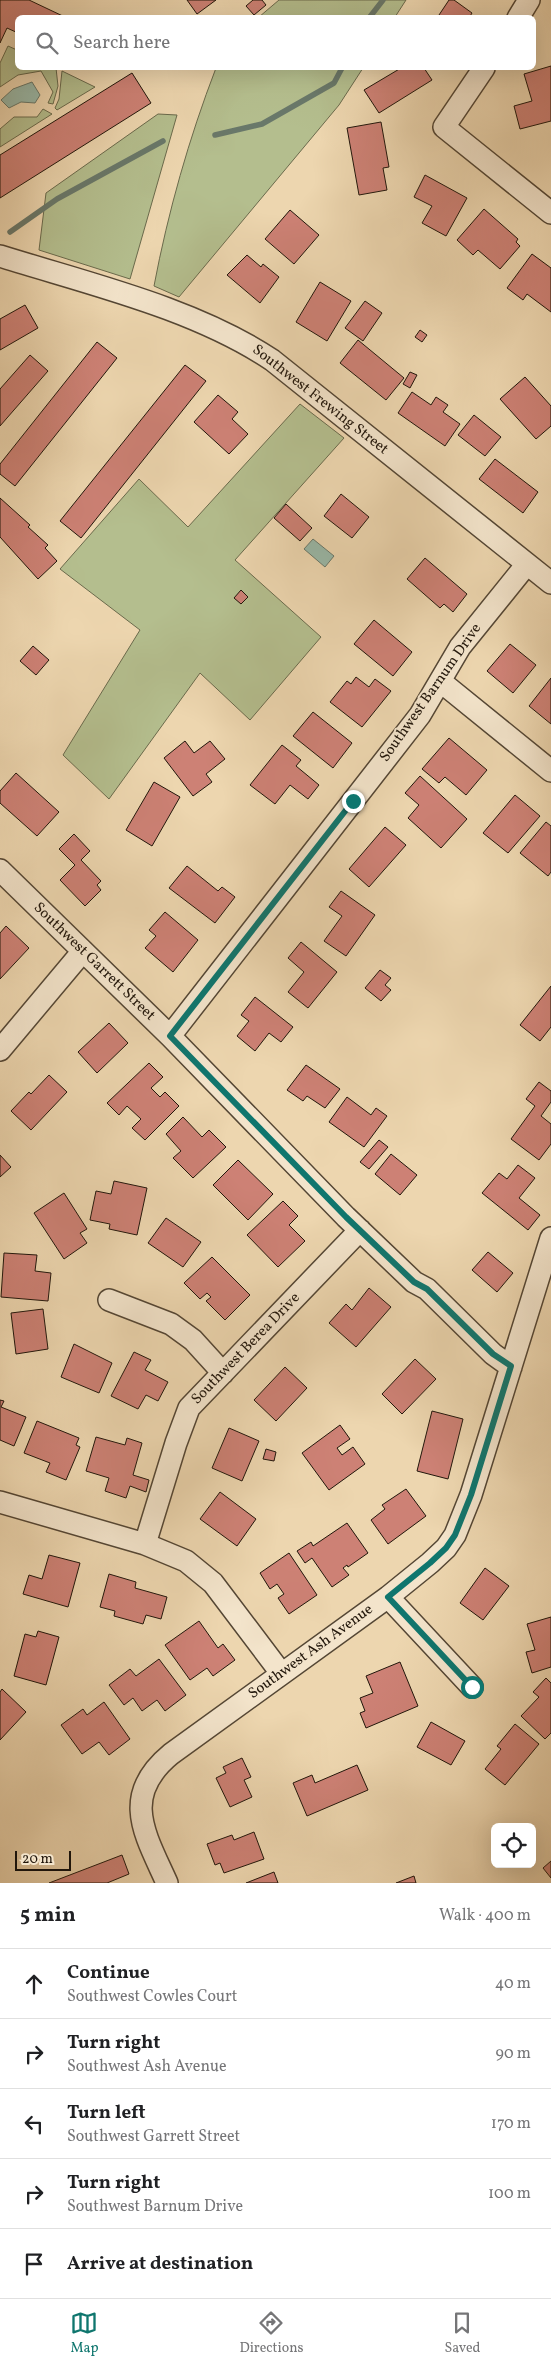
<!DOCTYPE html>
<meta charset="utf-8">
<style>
body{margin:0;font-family:Vollkorn,serif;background:#f6f6f6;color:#202124}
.controls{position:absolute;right:15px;bottom:15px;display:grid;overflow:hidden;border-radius:8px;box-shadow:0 5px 20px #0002}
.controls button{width:45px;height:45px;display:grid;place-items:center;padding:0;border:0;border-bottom:1px solid #e0e0e0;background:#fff;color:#202124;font:25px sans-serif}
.scale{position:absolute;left:15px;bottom:12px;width:56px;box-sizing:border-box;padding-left:5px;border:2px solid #21160b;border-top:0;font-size:14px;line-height:18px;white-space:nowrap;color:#21160b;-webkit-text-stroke:4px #f3e4cb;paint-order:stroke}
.stop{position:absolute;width:15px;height:15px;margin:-11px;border:4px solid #0f766e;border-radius:50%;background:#fff}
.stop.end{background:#0f766e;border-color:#fff;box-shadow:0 1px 5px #0008}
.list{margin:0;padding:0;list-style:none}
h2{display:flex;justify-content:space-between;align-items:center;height:65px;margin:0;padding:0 20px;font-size:21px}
h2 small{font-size:16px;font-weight:400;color:#757577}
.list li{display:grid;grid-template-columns:32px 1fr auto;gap:15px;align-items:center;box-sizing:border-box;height:70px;padding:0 20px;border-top:1px solid #e0e0e0}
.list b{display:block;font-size:19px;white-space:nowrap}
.list p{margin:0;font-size:16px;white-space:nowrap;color:#757577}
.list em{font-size:16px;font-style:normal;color:#757577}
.icon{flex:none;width:28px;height:28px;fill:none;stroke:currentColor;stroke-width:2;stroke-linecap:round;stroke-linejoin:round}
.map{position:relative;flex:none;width:551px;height:1883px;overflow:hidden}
.search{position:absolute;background:#fff;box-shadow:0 5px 20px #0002;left:15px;right:15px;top:15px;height:55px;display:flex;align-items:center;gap:12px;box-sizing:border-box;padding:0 18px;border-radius:8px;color:#757577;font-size:19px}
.sheet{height:415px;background:#fff}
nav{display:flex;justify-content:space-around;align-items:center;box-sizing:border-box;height:70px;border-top:1px solid #e0e0e0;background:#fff;font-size:14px;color:#757577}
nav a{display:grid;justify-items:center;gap:2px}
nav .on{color:#0f766e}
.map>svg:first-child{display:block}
.green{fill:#b4be8e;stroke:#6a6a4c}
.water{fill:#99b9a9;stroke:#69786a}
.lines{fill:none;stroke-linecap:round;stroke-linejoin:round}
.stream{stroke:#69786a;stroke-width:5.5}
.building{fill:#cd8175;stroke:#21160b}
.street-casing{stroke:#544634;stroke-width:24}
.street{stroke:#f3e4cb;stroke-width:21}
.route{stroke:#0f766e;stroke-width:6}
.labels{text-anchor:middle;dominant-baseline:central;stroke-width:4;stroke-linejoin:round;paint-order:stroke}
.street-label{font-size:15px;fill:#21160b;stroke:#f3e4cb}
</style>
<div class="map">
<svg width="551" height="1883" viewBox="0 0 551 1883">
<rect width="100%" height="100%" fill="#edd6af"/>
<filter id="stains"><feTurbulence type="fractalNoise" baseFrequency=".004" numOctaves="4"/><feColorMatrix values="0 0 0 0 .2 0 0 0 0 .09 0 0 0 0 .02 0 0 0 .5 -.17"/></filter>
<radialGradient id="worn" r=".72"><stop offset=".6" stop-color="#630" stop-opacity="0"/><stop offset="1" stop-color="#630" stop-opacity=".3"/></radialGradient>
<path class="green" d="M 279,0 L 406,0 L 395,17 L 259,17 Z
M 8,46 L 17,50 L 18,68 L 56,68 L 58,86 L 53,104 L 48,103 L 53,92 L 41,71 L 18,75 L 0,87 L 0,63 Z
M 216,68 L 363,68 L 339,105 L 179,297 L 154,286 C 168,212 189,138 216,68 Z
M 62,71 L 95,87 L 57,110 L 55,108 L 59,99 Z
M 43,109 L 52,114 L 0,147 L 0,129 L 14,117 L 37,117 Z
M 158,114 L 177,115 L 130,279 L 39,250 L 46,193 Z
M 300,404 L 344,438 L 235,560 L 321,637 L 250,720 L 200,673 L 109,799 L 63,755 L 140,630 L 60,569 L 139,479 L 188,527 Z"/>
<path class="water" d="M 32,82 L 40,95 L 35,103 L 21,102 L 9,108 L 1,100 L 13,89 Z
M 313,539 L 334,556 L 325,567 L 304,549 Z"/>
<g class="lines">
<path class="stream" d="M 369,18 L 383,0
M 215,135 L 262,124 L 334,83 L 342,68
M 10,232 L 57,199 L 163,141"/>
</g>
<path class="building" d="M 0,0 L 29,0 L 67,18 L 18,18 L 18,33 L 7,28 L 0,43 Z
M 187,0 L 216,0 L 197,14 Z
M 253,0 L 262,0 L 266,5 L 254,15 L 246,6 Z
M 449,0 L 454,0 L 472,13 L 469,18 L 437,18 Z
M 551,66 L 551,121 L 520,129 L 514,106 L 532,101 L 524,74 Z
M 401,68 L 424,68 L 432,80 L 379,113 L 364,90 Z
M 132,73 L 151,103 L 0,198 L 0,155 Z
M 381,122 L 389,167 L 383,168 L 387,190 L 359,195 L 347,128 Z
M 425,175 L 467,198 L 446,236 L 422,223 L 432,206 L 414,197 Z
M 484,209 L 518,239 L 516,242 L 520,246 L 500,269 L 478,250 L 473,255 L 457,240 Z
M 290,210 L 319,235 L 294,264 L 265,239 Z
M 532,254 L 551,268 L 551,312 L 527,294 L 523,300 L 507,288 Z
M 247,255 L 261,267 L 263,264 L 279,277 L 260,303 L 227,275 Z
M 320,282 L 351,301 L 327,341 L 296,322 Z
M 365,301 L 382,313 L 363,341 L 345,328 Z
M 25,305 L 38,328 L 0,350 L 0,319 Z
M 420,330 L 427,335 L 422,342 L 415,337 Z
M 358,340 L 404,378 L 386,400 L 340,363 Z
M 97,342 L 117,358 L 15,486 L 0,474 L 0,464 Z
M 30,355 L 48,371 L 0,426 L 0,389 Z
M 185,365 L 206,381 L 81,538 L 60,521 Z
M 410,372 L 417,375 L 410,388 L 403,384 Z
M 525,377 L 551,406 L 551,426 L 536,439 L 500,399 Z
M 412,392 L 431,405 L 436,397 L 448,405 L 443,412 L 460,424 L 445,446 L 398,413 Z
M 218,395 L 238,412 L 232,419 L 248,434 L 229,454 L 194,422 Z
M 474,415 L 501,437 L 485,456 L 458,435 Z
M 495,459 L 538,492 L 523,513 L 479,479 Z
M 341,494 L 369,517 L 352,538 L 324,516 Z
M 0,498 L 30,525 L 28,527 L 48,545 L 45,548 L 57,561 L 38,579 L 0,537 Z
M 286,504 L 312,528 L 300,541 L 274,518 Z
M 425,558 L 467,594 L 453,612 L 444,604 L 440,608 L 407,579 Z
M 241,590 L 248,597 L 241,604 L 234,598 Z
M 374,620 L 412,652 L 393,676 L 354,644 Z
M 510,644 L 536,665 L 513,693 L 487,671 Z
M 33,646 L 49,660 L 36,675 L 20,661 Z
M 356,677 L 369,687 L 375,679 L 391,691 L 362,727 L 330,702 L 347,681 L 351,684 Z
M 551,678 L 551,724 L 529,706 Z
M 313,712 L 352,743 L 333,768 L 293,736 Z
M 449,738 L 487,770 L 466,795 L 445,777 L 439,783 L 422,769 Z
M 185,741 L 194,753 L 210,741 L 225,759 L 206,774 L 212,782 L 193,796 L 164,758 Z
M 282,745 L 301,760 L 296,766 L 319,785 L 308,799 L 290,785 L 275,804 L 250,785 Z
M 16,773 L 59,812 L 37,836 L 0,803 L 0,791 Z
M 420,776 L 467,819 L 441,848 L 408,818 L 419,805 L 405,793 Z
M 154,782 L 180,797 L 152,846 L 126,830 Z
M 515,795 L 540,816 L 508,853 L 483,833 Z
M 546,822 L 551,826 L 551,872 L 548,876 L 520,853 Z
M 385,827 L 406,845 L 369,887 L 349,869 Z
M 74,834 L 90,851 L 81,860 L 101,881 L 97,885 L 101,890 L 85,906 L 60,880 L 75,865 L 59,849 Z
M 187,866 L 218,891 L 222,887 L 235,897 L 215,923 L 169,888 Z
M 341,891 L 375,915 L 346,956 L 324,941 L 342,916 L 329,907 Z
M 165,912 L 198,940 L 173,972 L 145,948 L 156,936 L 149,930 Z
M 6,926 L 29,948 L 0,979 L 0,933 Z
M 301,942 L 337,972 L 308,1008 L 288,992 L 304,972 L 288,958 Z
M 380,970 L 391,978 L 385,985 L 391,990 L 381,1001 L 365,988 Z
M 551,986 L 551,1027 L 540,1041 L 520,1025 Z
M 255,997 L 293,1027 L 281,1042 L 269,1033 L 255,1051 L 237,1036 L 249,1021 L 241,1015 Z
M 109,1023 L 128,1043 L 97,1073 L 78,1052 Z
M 149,1063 L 163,1077 L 151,1088 L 160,1097 L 165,1092 L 179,1106 L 145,1140 L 132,1128 L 141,1119 L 127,1106 L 119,1115 L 107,1103 Z
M 306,1065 L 340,1089 L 325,1108 L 307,1096 L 303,1101 L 287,1090 Z
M 49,1075 L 67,1092 L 31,1130 L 11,1111 L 29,1092 L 31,1094 Z
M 539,1082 L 551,1091 L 551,1102 L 541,1116 L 551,1124 L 551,1144 L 539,1160 L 511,1139 L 535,1106 L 526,1099 Z
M 347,1097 L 371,1115 L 376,1108 L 387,1116 L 364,1147 L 329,1122 Z
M 183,1117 L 202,1137 L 209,1130 L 226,1147 L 193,1178 L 173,1158 L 181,1151 L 166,1134 Z
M 379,1140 L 388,1147 L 369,1169 L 360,1162 Z
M 391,1154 L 417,1175 L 400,1195 L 375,1174 Z
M 0,1155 L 11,1167 L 0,1177 Z
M 238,1160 L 273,1194 L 248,1220 L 213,1185 Z
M 518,1165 L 535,1178 L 519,1198 L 540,1215 L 528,1230 L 482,1193 L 499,1173 L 507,1179 Z
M 114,1181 L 147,1188 L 137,1235 L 109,1229 L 110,1224 L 90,1220 L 96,1191 L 111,1194 Z
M 64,1193 L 87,1229 L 80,1233 L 87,1243 L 64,1259 L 34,1213 Z
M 283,1201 L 298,1216 L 289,1225 L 305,1241 L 278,1267 L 247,1235 Z
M 166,1218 L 201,1242 L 183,1267 L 148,1243 Z
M 488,1252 L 513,1273 L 497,1292 L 472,1270 Z
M 4,1253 L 37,1255 L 35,1271 L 51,1273 L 48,1301 L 1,1297 Z
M 212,1257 L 250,1295 L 225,1320 L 206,1301 L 211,1297 L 207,1293 L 200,1299 L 184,1283 Z
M 369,1288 L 391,1307 L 356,1347 L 329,1323 L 346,1304 L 352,1310 Z
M 43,1309 L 48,1349 L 16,1354 L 11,1313 Z
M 74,1344 L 112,1363 L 99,1393 L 61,1377 Z
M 134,1352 L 151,1360 L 145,1370 L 168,1382 L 158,1401 L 146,1395 L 138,1409 L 111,1396 Z
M 415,1359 L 436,1379 L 402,1414 L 382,1394 Z
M 285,1367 L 307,1388 L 276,1421 L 254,1400 Z
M 0,1400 L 4,1401 L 1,1407 L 26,1417 L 14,1446 L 0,1440 Z
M 432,1411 L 463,1419 L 448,1479 L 417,1471 Z
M 37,1421 L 79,1438 L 76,1445 L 80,1447 L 66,1480 L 46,1472 L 50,1463 L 24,1453 Z
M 340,1425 L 350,1439 L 337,1448 L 342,1455 L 353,1447 L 365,1464 L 329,1490 L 302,1453 Z
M 229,1428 L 259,1441 L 242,1481 L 212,1468 Z
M 96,1437 L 125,1445 L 127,1438 L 142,1443 L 133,1475 L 149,1480 L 146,1492 L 130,1486 L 126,1498 L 105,1491 L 109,1478 L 86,1471 Z
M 266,1449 L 276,1452 L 274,1461 L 263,1459 Z
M 406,1489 L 426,1516 L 388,1544 L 371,1520 L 385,1509 L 382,1505 Z
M 220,1492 L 256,1519 L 237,1546 L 200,1519 Z
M 347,1523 L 368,1553 L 348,1567 L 347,1565 L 343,1568 L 349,1575 L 332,1587 L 312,1558 L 305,1563 L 297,1551 L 311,1542 L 313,1546 Z
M 289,1553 L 317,1595 L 289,1614 L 278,1598 L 284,1594 L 277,1584 L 270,1589 L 260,1573 Z
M 49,1555 L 80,1563 L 68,1607 L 23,1594 L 29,1575 L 42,1579 Z
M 485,1568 L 509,1586 L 483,1620 L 460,1603 Z
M 109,1574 L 136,1582 L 135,1588 L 167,1597 L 161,1619 L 146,1615 L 143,1624 L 114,1616 L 115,1611 L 100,1607 Z
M 551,1617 L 551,1667 L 532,1673 L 526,1652 L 535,1650 L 527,1624 Z
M 199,1621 L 218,1648 L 223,1644 L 235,1660 L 213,1676 L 207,1668 L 190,1680 L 165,1645 Z
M 38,1631 L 59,1637 L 46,1685 L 14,1676 L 25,1634 L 36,1637 Z
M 159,1659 L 186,1695 L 165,1711 L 157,1700 L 142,1711 L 133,1698 L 124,1705 L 109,1685 L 130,1669 L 136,1676 Z
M 400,1662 L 418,1706 L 366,1728 L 360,1713 L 365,1711 L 360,1698 L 373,1693 L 366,1676 Z
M 546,1678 L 551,1683 L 551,1733 L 545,1739 L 521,1716 L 539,1697 L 533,1692 Z
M 2,1689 L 26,1712 L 0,1740 L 0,1692 Z
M 104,1702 L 130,1739 L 109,1755 L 99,1742 L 82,1754 L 61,1725 L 83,1709 L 87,1715 Z
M 431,1722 L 465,1741 L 451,1765 L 417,1747 Z
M 515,1724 L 539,1744 L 505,1785 L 485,1769 L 501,1749 L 497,1746 Z
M 242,1758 L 251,1777 L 244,1780 L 252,1797 L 230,1807 L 216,1778 L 226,1773 L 223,1767 Z
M 357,1765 L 368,1790 L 307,1816 L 293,1783 L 312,1775 L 315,1783 Z
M 254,1832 L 264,1859 L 224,1873 L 220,1863 L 215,1865 L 207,1844 L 232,1835 L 234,1840 Z
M 122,1855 L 129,1874 L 107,1883 L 49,1883 Z
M 551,1861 L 551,1878 L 543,1868 Z
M 274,1872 L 278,1883 L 246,1883 Z
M 414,1876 L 416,1883 L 396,1883 Z"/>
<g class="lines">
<g class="street-casing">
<path id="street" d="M 518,18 L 529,0
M 484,68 L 444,127 L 551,213
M 0,256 C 89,284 194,308 272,360 L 551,583
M 440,681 L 551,771
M 0,870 L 170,1036 L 346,1217 L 414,1282 L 427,1289 L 493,1354 L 511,1367
M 170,1036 L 420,715 L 460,647 L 527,564
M 0,1050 L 83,951
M 109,1300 L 171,1324 L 193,1340 L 223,1373
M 0,1502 L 145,1544 L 186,1561 L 213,1583 L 281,1673
M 145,1544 L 176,1443 L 189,1408 L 360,1230
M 388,1597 L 472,1687
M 167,1883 C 145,1834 120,1796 171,1754 L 388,1597 L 430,1563 L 446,1548 L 455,1535 L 471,1495 L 551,1238"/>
</g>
<use href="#street" class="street"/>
</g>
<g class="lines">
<path class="route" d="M 353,801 L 170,1036 L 346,1217 L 414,1282 L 427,1289 L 493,1354 L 511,1366 L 471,1495 L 455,1535 L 446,1548 L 430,1563 L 388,1597 L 472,1687"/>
</g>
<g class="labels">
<g class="street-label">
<text transform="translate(320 400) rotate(38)">Southwest Frewing Street</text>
<text transform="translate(431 693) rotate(-55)">Southwest Barnum Drive</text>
<text transform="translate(94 962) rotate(44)">Southwest Garrett Street</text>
<text transform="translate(246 1349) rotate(-46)">Southwest Berea Drive</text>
<text transform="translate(311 1652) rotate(-36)">Southwest Ash Avenue</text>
</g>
</g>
<rect width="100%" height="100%" filter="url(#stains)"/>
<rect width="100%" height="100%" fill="url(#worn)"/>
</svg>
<div class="controls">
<button><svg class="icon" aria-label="locate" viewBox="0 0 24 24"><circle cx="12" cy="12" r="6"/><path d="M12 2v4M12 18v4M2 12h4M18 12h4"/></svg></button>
</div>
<div class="scale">20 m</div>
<div class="stop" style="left:472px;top:1687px"></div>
<div class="stop end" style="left:353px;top:801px"></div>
<div class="search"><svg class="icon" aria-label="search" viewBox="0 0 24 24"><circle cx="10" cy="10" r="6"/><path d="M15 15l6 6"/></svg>Search here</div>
</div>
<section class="sheet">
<h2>5 min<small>Walk · 400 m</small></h2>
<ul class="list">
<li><svg class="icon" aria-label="ahead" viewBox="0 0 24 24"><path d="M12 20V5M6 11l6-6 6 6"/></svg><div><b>Continue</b><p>Southwest Cowles Court</p></div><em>40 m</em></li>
<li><svg class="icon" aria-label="right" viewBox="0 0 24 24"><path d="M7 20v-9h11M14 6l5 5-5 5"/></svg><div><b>Turn right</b><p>Southwest Ash Avenue</p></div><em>90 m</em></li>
<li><svg class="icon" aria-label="left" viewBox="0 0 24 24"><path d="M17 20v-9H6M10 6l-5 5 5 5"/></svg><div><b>Turn left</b><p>Southwest Garrett Street</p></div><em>170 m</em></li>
<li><svg class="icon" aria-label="right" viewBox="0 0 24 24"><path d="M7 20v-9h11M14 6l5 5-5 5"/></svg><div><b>Turn right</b><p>Southwest Barnum Drive</p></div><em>100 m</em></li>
<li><svg class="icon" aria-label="arrive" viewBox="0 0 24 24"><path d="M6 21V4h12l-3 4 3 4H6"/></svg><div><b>Arrive at destination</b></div></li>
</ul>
</section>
<nav>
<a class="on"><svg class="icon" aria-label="map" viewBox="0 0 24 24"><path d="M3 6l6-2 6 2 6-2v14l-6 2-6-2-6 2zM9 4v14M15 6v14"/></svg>Map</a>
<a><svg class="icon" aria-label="directions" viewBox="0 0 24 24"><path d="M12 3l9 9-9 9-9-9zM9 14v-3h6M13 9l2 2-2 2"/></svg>Directions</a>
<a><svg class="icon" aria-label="saved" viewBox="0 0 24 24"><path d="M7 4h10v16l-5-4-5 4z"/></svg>Saved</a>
</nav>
